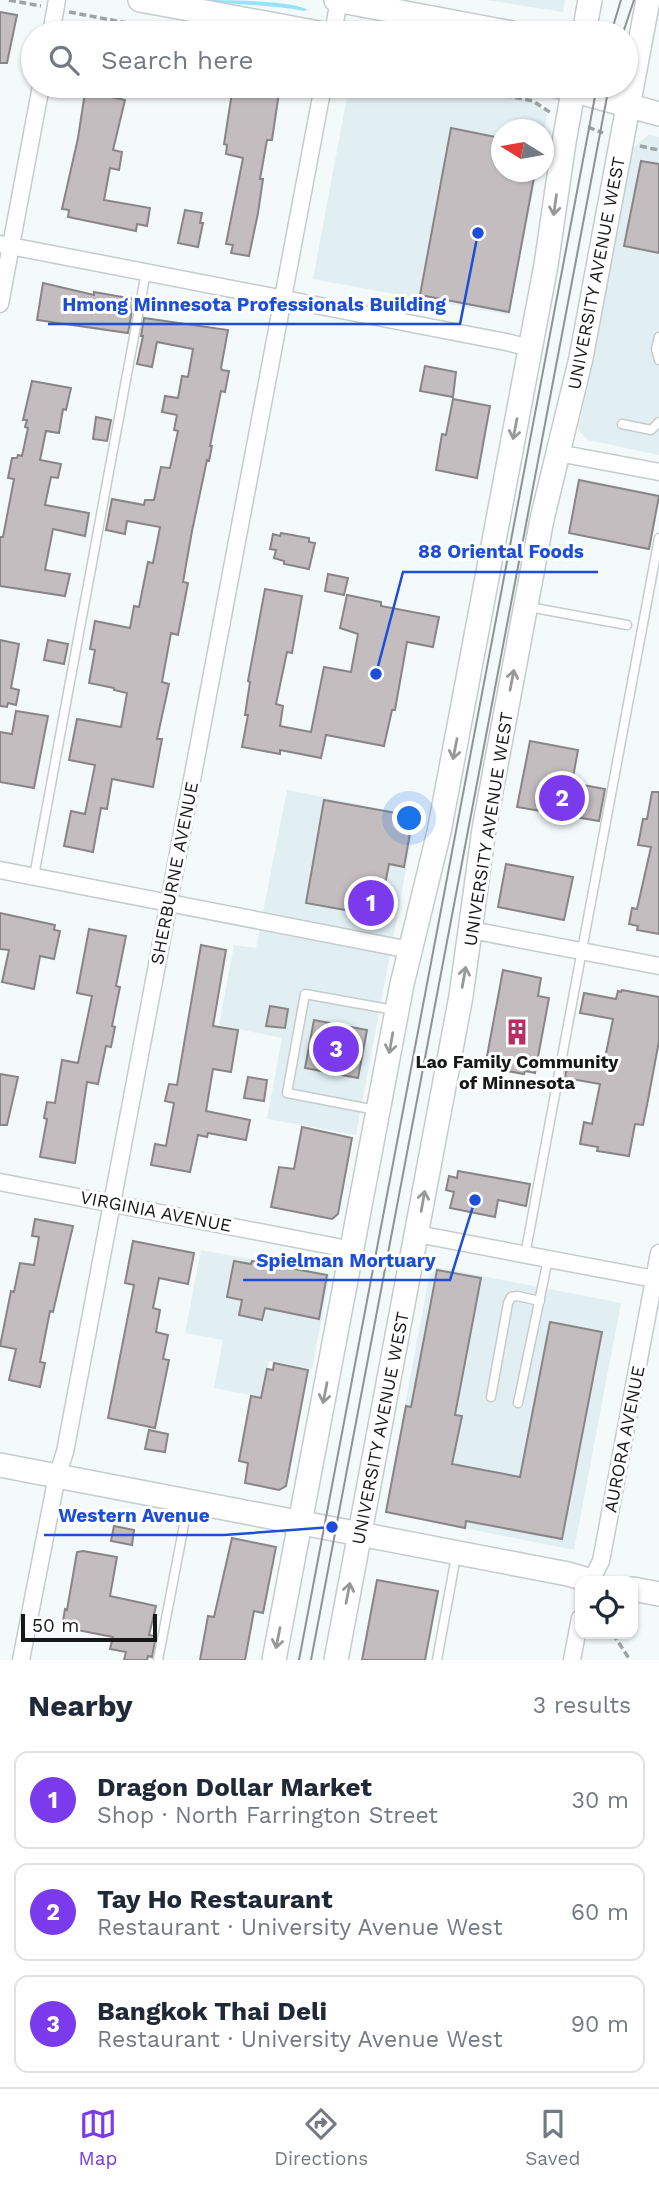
<!DOCTYPE html>
<meta charset="utf-8">
<style>
body{margin:0;font-family:"Work Sans",sans-serif;background:#f6f6f7;color:#1f2937}
.controls{position:absolute;right:21px;bottom:21px;display:grid;overflow:hidden;border-radius:14px;box-shadow:0 2px 5px #0004}
.controls button{width:63px;height:63px;display:grid;place-items:center;padding:0;border:0;border-bottom:2px solid #e0e1e3;background:#fff;color:#1f2937;font:35px sans-serif}
.compass{position:absolute;left:491px;top:119px;width:63px;height:63px;border-radius:50%;background:#fff;box-shadow:0 2px 5px #0004;rotate:281deg}
.scale{position:absolute;left:21px;bottom:18px;width:136px;box-sizing:border-box;padding-left:7px;border:4px solid #171919;border-top:0;font-size:19px;line-height:24px;white-space:nowrap;color:#171919;-webkit-text-stroke:5px #fff;paint-order:stroke}
.you{position:absolute;left:410px;top:819px;width:24px;height:24px;margin:-18px;border:5px solid #fff;border-radius:50%;background:#1a73e8;box-shadow:0 0 0 10px #1a73e833}
.badge{display:grid;place-items:center;width:46px;height:46px;border-radius:50%;background:#7c3aed;color:#fff;font-size:23px;font-weight:700}
.pin{position:absolute;translate:-50% -50%;border:4px solid #fff;box-shadow:0 2px 7px #0006}
.list{margin:0;padding:0;list-style:none}
h2{display:flex;justify-content:space-between;align-items:center;height:91px;margin:0;padding:0 28px;font-size:30px}
h2 small{font-size:23px;font-weight:400;color:#747a83}
.list li{display:grid;grid-template-columns:46px 1fr auto;gap:21px;align-items:center;box-sizing:border-box;height:98px;margin:0 14px 14px;padding:0 14px;border:2px solid #e0e1e3;border-radius:14px}
.list b{display:block;font-size:26px;white-space:nowrap}
.list p{margin:0;font-size:23px;white-space:nowrap;color:#747a83}
.list em{font-size:23px;font-style:normal;color:#747a83}
.icon{flex:none;width:38px;height:38px;fill:none;stroke:currentColor;stroke-width:2;stroke-linecap:round;stroke-linejoin:round}
.map{position:relative;flex:none;width:659px;height:1660px;overflow:hidden}
.search{position:absolute;background:#fff;box-shadow:0 2px 5px #0004;left:21px;right:21px;top:21px;height:77px;display:flex;align-items:center;gap:18px;box-sizing:border-box;padding:0 24px;border-radius:38px;color:#747a83;font-size:26px}
.sheet{height:427px;background:#fff}
nav{display:flex;justify-content:space-around;align-items:center;box-sizing:border-box;height:98px;border-top:2px solid #e0e1e3;background:#fff;font-size:19px;color:#747a83}
nav a{display:grid;justify-items:center;gap:4px}
nav .on{color:#7c3aed}
.map>svg:first-child{display:block}
.built{fill:#e1eff3}
.green{fill:#93e3fb}
.building{fill:#c3bdbf;stroke:#898485;stroke-width:2}
.lines{fill:none;stroke-linecap:round;stroke-linejoin:round}
.lane-casing{stroke:#c6cbcc;stroke-width:11}
.street-casing{stroke:#c6cbcc;stroke-width:19}
.secondary-casing{stroke:#c6cbcc;stroke-width:26}
.path{stroke:#9fa3a3;stroke-width:3.5;stroke-dasharray:7 3.5;stroke-linecap:butt}
.lane{stroke:#fff;stroke-width:8}
.street{stroke:#fff;stroke-width:16}
.secondary{stroke:#fff;stroke-width:23}
.tram{stroke:#8f9393;stroke-width:2}
.oneway{stroke:#979898}
.labels{text-anchor:middle;dominant-baseline:central;stroke-width:6;stroke-linejoin:round;paint-order:stroke}
.street-label{font-size:18px;fill:#171919;stroke:#fff}
.poi-label{font-size:18px;font-weight:bold;fill:#171919;stroke:#fff}
.leader{fill:none;stroke:#1d4ed8;stroke-width:2.5}
.callout-dot{fill:#1d4ed8;stroke:#fff;stroke-width:2.5}
.callout-label{font-size:19px;text-anchor:middle;font-weight:bold;fill:#1d4ed8;stroke:#fff;stroke-width:6;stroke-linejoin:round;paint-order:stroke}
</style>
<div class="map">
<svg width="659" height="1660" viewBox="0 0 659 1660">
<rect width="100%" height="100%" fill="#f4f9fa"/>
<path class="built" d="M 486,0 L 565,0 L 563,12 Z
M 349,86 L 452,86 L 532,101 L 547,113 L 544,135 L 544,130 L 502,130 L 502,172 L 537,172 L 509,315 L 313,279 Z
M 648,135 L 659,137 L 659,455 L 588,440 L 578,430 L 633,148 Z
M 287,790 L 416,816 L 356,1135 L 267,1119 L 282,1038 L 219,1025 L 234,945 L 256,948 Z
M 201,1250 L 330,1274 L 312,1369 L 269,1361 L 261,1397 L 214,1388 L 223,1340 L 185,1333 Z
M 431,1266 L 621,1303 L 574,1550 L 385,1512 Z"/>
<path class="green" d="M 196,0 C 219,0 293,0 308,10 L 304,11 C 268,4 232,5 196,0 Z
M 363,25 L 402,32 L 443,31 L 458,33 C 434,33 381,38 362,28 Z"/>
<path class="building" d="M 0,12 L 17,15 L 7,63 L 0,63 Z
M 86,86 L 112,91 L 111,97 L 125,100 L 113,150 L 122,152 L 119,170 L 110,168 L 104,200 L 150,208 L 147,226 L 137,224 L 136,231 L 68,217 L 69,210 L 62,209 L 78,138 Z
M 233,86 L 280,86 L 272,140 L 267,140 L 260,179 L 263,179 L 258,213 L 249,256 L 231,253 L 233,245 L 226,244 L 243,158 L 226,154 L 227,145 L 224,144 Z
M 451,128 L 501,138 L 501,172 L 535,172 L 509,312 L 420,295 Z
M 641,161 L 659,164 L 659,253 L 624,246 Z
M 185,210 L 202,213 L 200,223 L 203,223 L 198,247 L 178,243 Z
M 43,283 L 94,295 L 94,292 L 134,299 L 128,333 L 37,320 Z
M 144,318 L 228,330 L 221,368 L 222,370 L 229,371 L 225,392 L 221,391 L 210,446 L 212,446 L 209,461 L 207,460 L 192,531 L 183,582 L 188,583 L 178,635 L 171,633 L 162,682 L 169,684 L 157,739 L 162,739 L 153,787 L 112,779 L 107,809 L 101,808 L 93,852 L 64,846 L 71,811 L 85,814 L 95,765 L 69,760 L 77,719 L 121,727 L 127,693 L 114,690 L 114,688 L 89,683 L 95,650 L 90,649 L 95,621 L 130,628 L 134,606 L 139,607 L 148,562 L 153,563 L 160,527 L 127,521 L 125,534 L 106,530 L 112,499 L 144,505 L 145,500 L 154,500 L 161,467 L 170,468 L 178,431 L 174,430 L 177,415 L 162,412 L 165,396 L 178,398 L 182,376 L 188,377 L 193,349 L 157,342 L 152,367 L 137,364 L 143,336 L 141,336 Z
M 425,366 L 456,372 L 453,397 L 420,391 Z
M 32,381 L 71,388 L 66,410 L 63,409 L 59,433 L 46,431 L 40,460 L 61,464 L 58,478 L 51,477 L 45,505 L 89,513 L 85,536 L 53,529 L 45,570 L 70,574 L 65,596 L 0,586 L 0,537 L 3,537 L 14,479 L 8,478 L 12,458 L 17,458 L 18,455 L 22,456 L 28,428 L 25,427 L 27,420 L 23,420 Z
M 453,399 L 490,406 L 477,478 L 436,470 L 442,434 L 446,435 Z
M 96,417 L 111,420 L 107,441 L 93,439 Z
M 579,480 L 659,496 L 649,549 L 569,533 Z
M 281,533 L 309,538 L 309,542 L 315,543 L 309,569 L 284,564 L 284,561 L 274,558 L 276,550 L 270,549 L 273,534 L 280,536 Z
M 328,574 L 348,578 L 344,595 L 325,591 Z
M 265,589 L 302,596 L 292,653 L 287,652 L 276,704 L 283,706 L 280,726 L 311,732 L 324,667 L 351,672 L 358,634 L 340,628 L 347,595 L 381,602 L 381,606 L 439,617 L 433,647 L 407,642 L 395,710 L 392,710 L 384,746 L 326,735 L 321,758 L 280,750 L 280,754 L 242,747 L 248,715 L 245,715 L 250,682 L 248,681 Z
M 0,640 L 19,644 L 11,688 L 19,690 L 16,705 L 8,703 L 7,707 L 0,706 Z
M 48,640 L 68,644 L 64,664 L 44,660 Z
M 16,711 L 48,716 L 34,788 L 0,782 L 0,732 L 12,734 Z
M 530,741 L 578,750 L 572,783 L 605,789 L 599,821 L 517,807 Z
M 652,792 L 659,792 L 659,934 L 637,930 L 638,926 L 629,924 L 632,908 L 637,909 L 651,847 L 638,845 L 643,819 L 647,819 Z
M 324,800 L 413,816 L 404,867 L 389,864 L 379,916 L 306,903 Z
M 506,864 L 573,877 L 564,920 L 498,907 Z
M 0,913 L 55,925 L 54,930 L 60,931 L 54,959 L 40,956 L 34,989 L 2,982 L 9,950 L 0,949 Z
M 89,929 L 126,936 L 116,986 L 120,987 L 112,1026 L 115,1027 L 111,1047 L 106,1046 L 98,1084 L 87,1082 L 75,1163 L 40,1157 L 47,1119 L 44,1118 L 47,1102 L 55,1103 L 62,1060 L 78,1063 L 92,996 L 77,993 Z
M 201,945 L 226,950 L 213,1026 L 238,1030 L 231,1072 L 213,1069 L 206,1111 L 250,1120 L 246,1140 L 208,1133 L 207,1137 L 198,1135 L 190,1172 L 151,1165 L 155,1144 L 166,1146 L 174,1103 L 165,1101 L 169,1084 L 177,1085 Z
M 503,970 L 541,978 L 538,996 L 549,998 L 535,1073 L 525,1071 L 524,1074 L 485,1067 Z
M 622,990 L 659,997 L 659,1041 L 648,1100 L 643,1125 L 635,1124 L 629,1156 L 597,1151 L 598,1147 L 580,1144 L 584,1122 L 592,1124 L 600,1084 L 565,1078 L 568,1062 L 603,1068 L 613,1019 L 580,1013 L 584,993 L 616,999 L 618,991 L 621,992 Z
M 270,1006 L 288,1009 L 285,1028 L 266,1026 Z
M 314,1020 L 367,1030 L 358,1078 L 305,1068 Z
M 0,1074 L 18,1077 L 7,1125 L 0,1125 Z
M 248,1077 L 267,1080 L 264,1101 L 244,1098 Z
M 302,1127 L 352,1138 L 338,1214 L 332,1219 L 271,1207 L 279,1167 L 294,1169 Z
M 458,1171 L 530,1184 L 526,1206 L 498,1200 L 495,1217 L 450,1208 L 454,1192 L 446,1190 L 449,1176 L 457,1178 Z
M 35,1219 L 73,1226 L 53,1312 L 50,1311 L 40,1362 L 45,1363 L 40,1387 L 9,1380 L 16,1349 L 0,1346 L 11,1291 L 14,1292 L 20,1263 L 34,1265 L 39,1237 L 32,1236 Z
M 133,1241 L 194,1253 L 188,1284 L 159,1278 L 153,1308 L 160,1310 L 156,1332 L 168,1335 L 163,1359 L 169,1360 L 155,1428 L 108,1418 L 134,1285 L 125,1283 Z
M 234,1261 L 251,1264 L 252,1261 L 327,1275 L 319,1319 L 265,1308 L 262,1320 L 239,1315 L 242,1300 L 227,1297 Z
M 437,1270 L 481,1278 L 455,1415 L 462,1416 L 452,1464 L 520,1477 L 550,1322 L 602,1332 L 562,1539 L 466,1521 L 465,1528 L 386,1512 L 406,1406 L 411,1407 Z
M 274,1363 L 308,1370 L 286,1486 L 279,1490 L 245,1483 L 248,1463 L 239,1461 L 251,1396 L 261,1398 L 267,1369 L 273,1370 Z
M 149,1430 L 168,1434 L 165,1452 L 145,1449 Z
M 114,1526 L 134,1530 L 132,1545 L 111,1541 Z
M 232,1538 L 276,1547 L 263,1613 L 254,1611 L 245,1660 L 200,1660 L 208,1616 L 214,1617 Z
M 83,1551 L 117,1557 L 110,1596 L 156,1606 L 149,1635 L 156,1636 L 152,1657 L 148,1656 L 147,1660 L 124,1660 L 126,1652 L 110,1649 L 113,1637 L 62,1627 L 65,1609 L 67,1610 L 77,1552 Z
M 377,1580 L 438,1591 L 425,1660 L 362,1660 Z"/>
<g class="lines">
<g class="lane-casing">
<path id="lane" d="M 659,337 L 656,349 L 659,360
M 622,424 L 651,430 L 659,422
M 529,607 L 627,625
M 34,876 L 146,272
M 376,1110 L 287,1093 L 305,994 L 394,1010
M 525,1255 L 659,538
M 491,1397 L 508,1303 L 511,1297 L 517,1296 L 540,1301
M 518,1403 L 548,1259
M 158,1660 L 188,1504
M 437,1660 L 456,1556"/>
</g>
<g class="street-casing">
<path id="street" d="M 51,33 L 57,0
M 333,33 L 339,0
M 0,244 L 506,342 L 530,348
M 0,304 L 41,86
M 558,453 L 659,472
M 0,870 L 410,950
M 471,930 L 659,966
M 0,1182 L 353,1250
M 417,1234 L 659,1280
M 591,1581 L 601,1561 L 659,1253
M 21,1660 L 57,1476 L 65,1452 L 323,86
M 572,1660 L 580,1618"/>
</g>
<g class="secondary-casing">
<path id="secondary" d="M 140,0 L 319,33
M 336,0 L 512,33
M 584,33 L 590,0
M 557,86 L 659,114
M 0,1465 L 568,1574 L 592,1581
M 633,1589 L 659,1594
M 274,1660 L 402,984 L 439,832 L 546,265 L 564,142 L 574,86
M 336,1660 L 461,996 L 484,829 L 542,519 L 581,358 L 648,0"/>
</g>
<path class="path" d="M 9,0 L 41,6
M 69,12 L 180,33
M 453,86 L 533,101 L 551,113
M 588,127 L 603,133
M 640,146 L 659,150
M 613,1634 L 630,1660"/>
<use href="#lane" class="lane"/>
<use href="#street" class="street"/>
<use href="#secondary" class="secondary"/>
<path class="tram" d="M 611,33 L 621,0
M 623,33 L 634,0
M 299,1660 L 597,86
M 311,1660 L 609,86"/>
</g>
<defs><path id="oneway-shaft" d="M-6 0H5M1.5-3L5.5 0L1.5 3" fill="none" stroke-width="1.6" stroke-linecap="round" stroke-linejoin="round" transform="scale(1.75)"/></defs>
<g class="oneway">
<use href="#oneway-shaft" transform="translate(555 205) rotate(98)"/>
<use href="#oneway-shaft" transform="translate(515 429) rotate(101)"/>
<use href="#oneway-shaft" transform="translate(512 680) rotate(-79)"/>
<use href="#oneway-shaft" transform="translate(455 749) rotate(101)"/>
<use href="#oneway-shaft" transform="translate(464 977) rotate(-80)"/>
<use href="#oneway-shaft" transform="translate(391 1043) rotate(100)"/>
<use href="#oneway-shaft" transform="translate(423 1201) rotate(-80)"/>
<use href="#oneway-shaft" transform="translate(325 1393) rotate(101)"/>
<use href="#oneway-shaft" transform="translate(348 1593) rotate(-79)"/>
<use href="#oneway-shaft" transform="translate(278 1638) rotate(101)"/>
</g>
<defs>
<g id="building-bare" transform="scale(2.1)"><path d="M-4-6H4V6H1V3H-1V6H-4ZM-2.5-4.3h1.7v1.8h-1.7ZM.8-4.3h1.7v1.8H.8ZM-2.5-1h1.7V.8h-1.7ZM.8-1h1.7V.8H.8Z" fill="#b92d62" stroke="#fff" stroke-width="2.5" paint-order="stroke"/></g>
</defs>
<g fill-rule="evenodd">
<use href="#building-bare" x="517" y="1032"/>
</g>
<g class="labels">
<g class="street-label">
<text transform="translate(596 273) rotate(-79)">UNIVERSITY AVENUE WEST</text>
<text transform="translate(488 829) rotate(-81)">UNIVERSITY AVENUE WEST</text>
<text transform="translate(174 873) rotate(-79)">SHERBURNE AVENUE</text>
<text transform="translate(156 1211) rotate(11)">VIRGINIA AVENUE</text>
<text transform="translate(380 1428) rotate(-79)">UNIVERSITY AVENUE WEST</text>
<text transform="translate(624 1439) rotate(-79)">AURORA AVENUE</text>
</g>
<g class="poi-label">
<text x="517" y="1061">Lao Family Community<tspan x="517" dy="21">of Minnesota</tspan></text>
</g>
</g>
<path class="leader" d="M478 233L460 324H48M376 674L403 572H598M475 1200L450 1280H243M332 1527L224 1535H44"/>
<g class="callout-dot">
<circle cx="478" cy="233" r="7"/>
<circle cx="376" cy="674" r="7"/>
<circle cx="475" cy="1200" r="7"/>
<circle cx="332" cy="1527" r="7"/>
</g>
<g class="callout-label">
<text x="254" y="311">Hmong Minnesota Professionals Building</text>
<text x="501" y="558">88 Oriental Foods</text>
<text x="346" y="1267">Spielman Mortuary</text>
<text x="134" y="1522">Western Avenue</text>
</g>
</svg>
<div class="controls">
<button><svg class="icon" aria-label="locate" viewBox="0 0 24 24"><circle cx="12" cy="12" r="6"/><path d="M12 2v4M12 18v4M2 12h4M18 12h4"/></svg></button>
</div>
<svg class="compass" viewBox="-18 -18 36 36"><path d="M0-13l5 13h-10z" fill="#e53935"/><path d="M0 13l5-13h-10z" fill="#747a83"/></svg>
<div class="scale">50 m</div>
<div class="you"></div>
<div class="pin badge" style="left:371px;top:903px">1</div>
<div class="pin badge" style="left:562px;top:798px">2</div>
<div class="pin badge" style="left:336px;top:1049px">3</div>
<div class="search"><svg class="icon" aria-label="search" viewBox="0 0 24 24"><circle cx="10" cy="10" r="6"/><path d="M15 15l6 6"/></svg>Search here</div>
</div>
<section class="sheet">
<h2>Nearby<small>3 results</small></h2>
<ul class="list">
<li><span class="badge">1</span><div><b>Dragon Dollar Market</b><p>Shop · North Farrington Street</p></div><em>30 m</em></li>
<li><span class="badge">2</span><div><b>Tay Ho Restaurant</b><p>Restaurant · University Avenue West</p></div><em>60 m</em></li>
<li><span class="badge">3</span><div><b>Bangkok Thai Deli</b><p>Restaurant · University Avenue West</p></div><em>90 m</em></li>
</ul>
</section>
<nav>
<a class="on"><svg class="icon" aria-label="map" viewBox="0 0 24 24"><path d="M3 6l6-2 6 2 6-2v14l-6 2-6-2-6 2zM9 4v14M15 6v14"/></svg>Map</a>
<a><svg class="icon" aria-label="directions" viewBox="0 0 24 24"><path d="M12 3l9 9-9 9-9-9zM9 14v-3h6M13 9l2 2-2 2"/></svg>Directions</a>
<a><svg class="icon" aria-label="saved" viewBox="0 0 24 24"><path d="M7 4h10v16l-5-4-5 4z"/></svg>Saved</a>
</nav>
